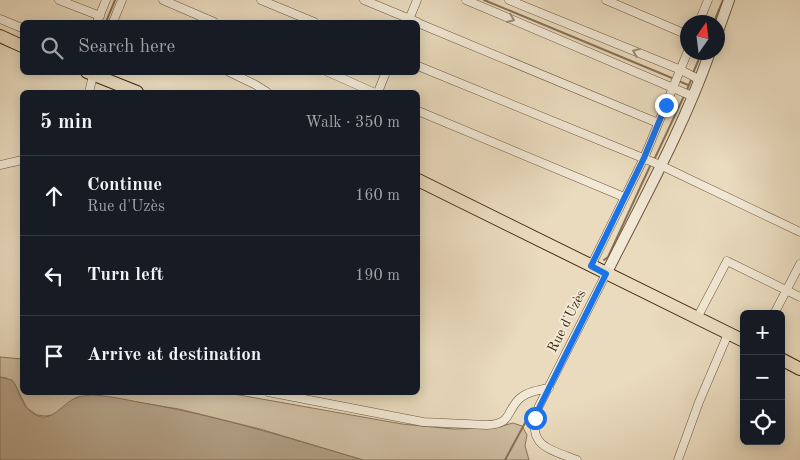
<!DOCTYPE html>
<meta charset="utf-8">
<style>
body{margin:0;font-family:"Old Standard TT",serif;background:#242831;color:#f1f3f6}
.controls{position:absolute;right:15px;bottom:15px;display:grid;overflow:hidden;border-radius:8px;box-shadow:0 2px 12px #0003}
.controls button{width:45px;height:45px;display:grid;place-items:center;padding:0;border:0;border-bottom:1px solid #363941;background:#171b24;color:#f1f3f6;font:25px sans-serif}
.compass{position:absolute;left:680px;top:15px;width:45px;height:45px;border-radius:50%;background:#171b24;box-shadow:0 2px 12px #0003;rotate:14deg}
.stop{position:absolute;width:15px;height:15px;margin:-11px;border:4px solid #1a73e8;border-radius:50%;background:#fff}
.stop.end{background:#1a73e8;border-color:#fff;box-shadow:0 1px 5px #0008}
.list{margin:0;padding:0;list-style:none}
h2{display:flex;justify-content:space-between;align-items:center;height:65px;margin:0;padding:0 20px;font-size:21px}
h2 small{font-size:16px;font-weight:400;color:#9ea1a6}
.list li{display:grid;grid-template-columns:32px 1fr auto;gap:15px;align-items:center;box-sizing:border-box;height:80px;padding:0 20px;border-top:1px solid #363941}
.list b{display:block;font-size:19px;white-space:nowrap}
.list p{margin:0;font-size:16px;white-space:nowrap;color:#9ea1a6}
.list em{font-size:16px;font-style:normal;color:#9ea1a6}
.icon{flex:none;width:28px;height:28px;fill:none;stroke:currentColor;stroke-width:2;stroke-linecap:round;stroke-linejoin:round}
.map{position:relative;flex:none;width:800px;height:460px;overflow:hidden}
.search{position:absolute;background:#171b24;box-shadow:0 2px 12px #0003;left:20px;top:20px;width:400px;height:55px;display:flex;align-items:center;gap:12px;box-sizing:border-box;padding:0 18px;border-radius:8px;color:#9ea1a6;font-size:19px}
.panel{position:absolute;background:#171b24;box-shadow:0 2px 12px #0003;left:20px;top:90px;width:400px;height:305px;border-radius:8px}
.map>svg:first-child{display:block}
.green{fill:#cebda1;stroke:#88745a}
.water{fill:#b19f84;stroke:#857157}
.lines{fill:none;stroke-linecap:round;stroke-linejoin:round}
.stream{stroke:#857157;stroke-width:2}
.minor-casing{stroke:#6d573e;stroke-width:9}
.tertiary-casing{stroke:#6d573e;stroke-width:12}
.primary-casing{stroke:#432b13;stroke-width:14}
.minor{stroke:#f1e8d5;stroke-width:8}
.tertiary{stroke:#f1e8d5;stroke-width:10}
.primary{stroke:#eadbbe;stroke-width:12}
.oneway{stroke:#9a8a74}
.route{stroke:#1a73e8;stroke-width:6}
.labels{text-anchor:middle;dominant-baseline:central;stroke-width:4;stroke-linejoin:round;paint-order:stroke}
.street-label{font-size:14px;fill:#432b13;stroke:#f1e8d5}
</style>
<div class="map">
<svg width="800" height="460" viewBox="0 0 800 460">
<rect width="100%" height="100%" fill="#eadbbe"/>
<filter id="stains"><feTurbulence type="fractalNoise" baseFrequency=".004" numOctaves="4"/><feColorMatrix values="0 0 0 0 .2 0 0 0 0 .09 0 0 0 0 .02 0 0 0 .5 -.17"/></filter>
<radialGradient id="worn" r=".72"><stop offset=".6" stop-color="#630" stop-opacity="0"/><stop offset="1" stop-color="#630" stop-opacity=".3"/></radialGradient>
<path class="green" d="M 0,357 L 22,359 L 22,392 L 228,393 L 402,424 L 453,429 L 494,428 L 513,423 L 522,426 L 527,435 L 525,446 L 529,460 L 363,460 L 260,429 L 179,409 L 92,395 L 76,398 L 53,415 L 45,416 L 37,415 L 27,408 L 14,383 L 6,378 L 0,377 Z"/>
<path class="water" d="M 0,377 L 12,380 C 18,387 21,401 26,407 C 49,432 60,403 78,397 C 82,396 89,395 93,395 C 112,396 131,401 149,404 C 222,417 292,439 363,460 L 0,460 Z"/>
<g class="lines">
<path class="stream" d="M 484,0 L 672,78
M 106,22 L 115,0
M 714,22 L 723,0
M 693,73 L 702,52
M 681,82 L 688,85
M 686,92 L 692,78
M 654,160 L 684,96
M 604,260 L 608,257 L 651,164
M 505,460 L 532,410"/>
<g class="minor-casing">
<path id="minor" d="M 59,0 L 100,16
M 163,0 L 214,22
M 261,0 L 314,22
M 364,0 L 417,22
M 466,0 L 692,96
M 509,0 L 681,70 L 700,80
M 606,0 L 688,35
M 0,19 L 22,28
M 97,22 L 106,0
M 113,22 L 122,0
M 408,22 L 417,0
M 699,22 L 708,0
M 418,23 L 658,123
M 418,66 L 660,165 L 800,232
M 229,72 L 256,85 L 267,92
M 328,72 L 373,92
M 89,92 L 94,72
M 378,92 L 386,72
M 418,111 L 624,197
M 0,165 L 22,160
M 591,266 L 644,158 L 688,51
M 774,314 L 800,264
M 697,318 L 727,261 L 800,297
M 268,392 L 423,422 L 487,425 C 512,424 505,413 519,399 C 527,392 538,390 549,388
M 577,460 C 546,448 525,445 539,406 L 606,274
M 678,460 L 699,402 L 728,334"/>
</g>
<g class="tertiary-casing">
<path id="tertiary" d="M 718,31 L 729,0
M 606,274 C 642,202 683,129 710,52"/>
</g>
<g class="primary-casing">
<path id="primary" d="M 0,36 L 22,46
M 87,72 L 137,92
M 418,180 L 744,341
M 781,359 L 800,369"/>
</g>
<use href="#minor" class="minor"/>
<use href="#tertiary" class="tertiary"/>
<use href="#primary" class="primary"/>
</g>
<defs><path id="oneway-chevron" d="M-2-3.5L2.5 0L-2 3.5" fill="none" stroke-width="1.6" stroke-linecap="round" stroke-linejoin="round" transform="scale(1.25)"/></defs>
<g class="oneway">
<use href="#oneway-chevron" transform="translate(511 19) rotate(23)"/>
<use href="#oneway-chevron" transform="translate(636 52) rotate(-158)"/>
</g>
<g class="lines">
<path class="route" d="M 535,418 L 540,406 L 606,274 L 591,266 L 644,158 L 666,105"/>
</g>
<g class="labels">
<g class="street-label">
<text transform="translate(567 321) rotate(-63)">Rue d'Uzès</text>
</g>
</g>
<rect width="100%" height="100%" filter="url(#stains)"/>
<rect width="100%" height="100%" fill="url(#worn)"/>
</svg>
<div class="controls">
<button>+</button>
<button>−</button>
<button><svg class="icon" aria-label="locate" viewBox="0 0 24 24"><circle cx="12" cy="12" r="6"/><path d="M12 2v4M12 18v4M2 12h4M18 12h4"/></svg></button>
</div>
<svg class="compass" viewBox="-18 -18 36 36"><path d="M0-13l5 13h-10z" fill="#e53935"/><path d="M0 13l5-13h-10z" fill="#9ea1a6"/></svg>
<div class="stop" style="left:535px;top:418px"></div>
<div class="stop end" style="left:666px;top:105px"></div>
<div class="search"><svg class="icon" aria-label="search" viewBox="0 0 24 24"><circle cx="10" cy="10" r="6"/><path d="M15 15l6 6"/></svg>Search here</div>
<section class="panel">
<h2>5 min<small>Walk · 350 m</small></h2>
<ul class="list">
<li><svg class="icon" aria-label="ahead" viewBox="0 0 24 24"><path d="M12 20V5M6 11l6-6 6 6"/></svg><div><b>Continue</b><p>Rue d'Uzès</p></div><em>160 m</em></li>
<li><svg class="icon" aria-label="left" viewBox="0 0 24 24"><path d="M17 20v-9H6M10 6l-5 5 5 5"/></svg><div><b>Turn left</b></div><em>190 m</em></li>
<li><svg class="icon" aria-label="arrive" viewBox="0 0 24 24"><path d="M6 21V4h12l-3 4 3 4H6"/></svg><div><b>Arrive at destination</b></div></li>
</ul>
</section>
</div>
